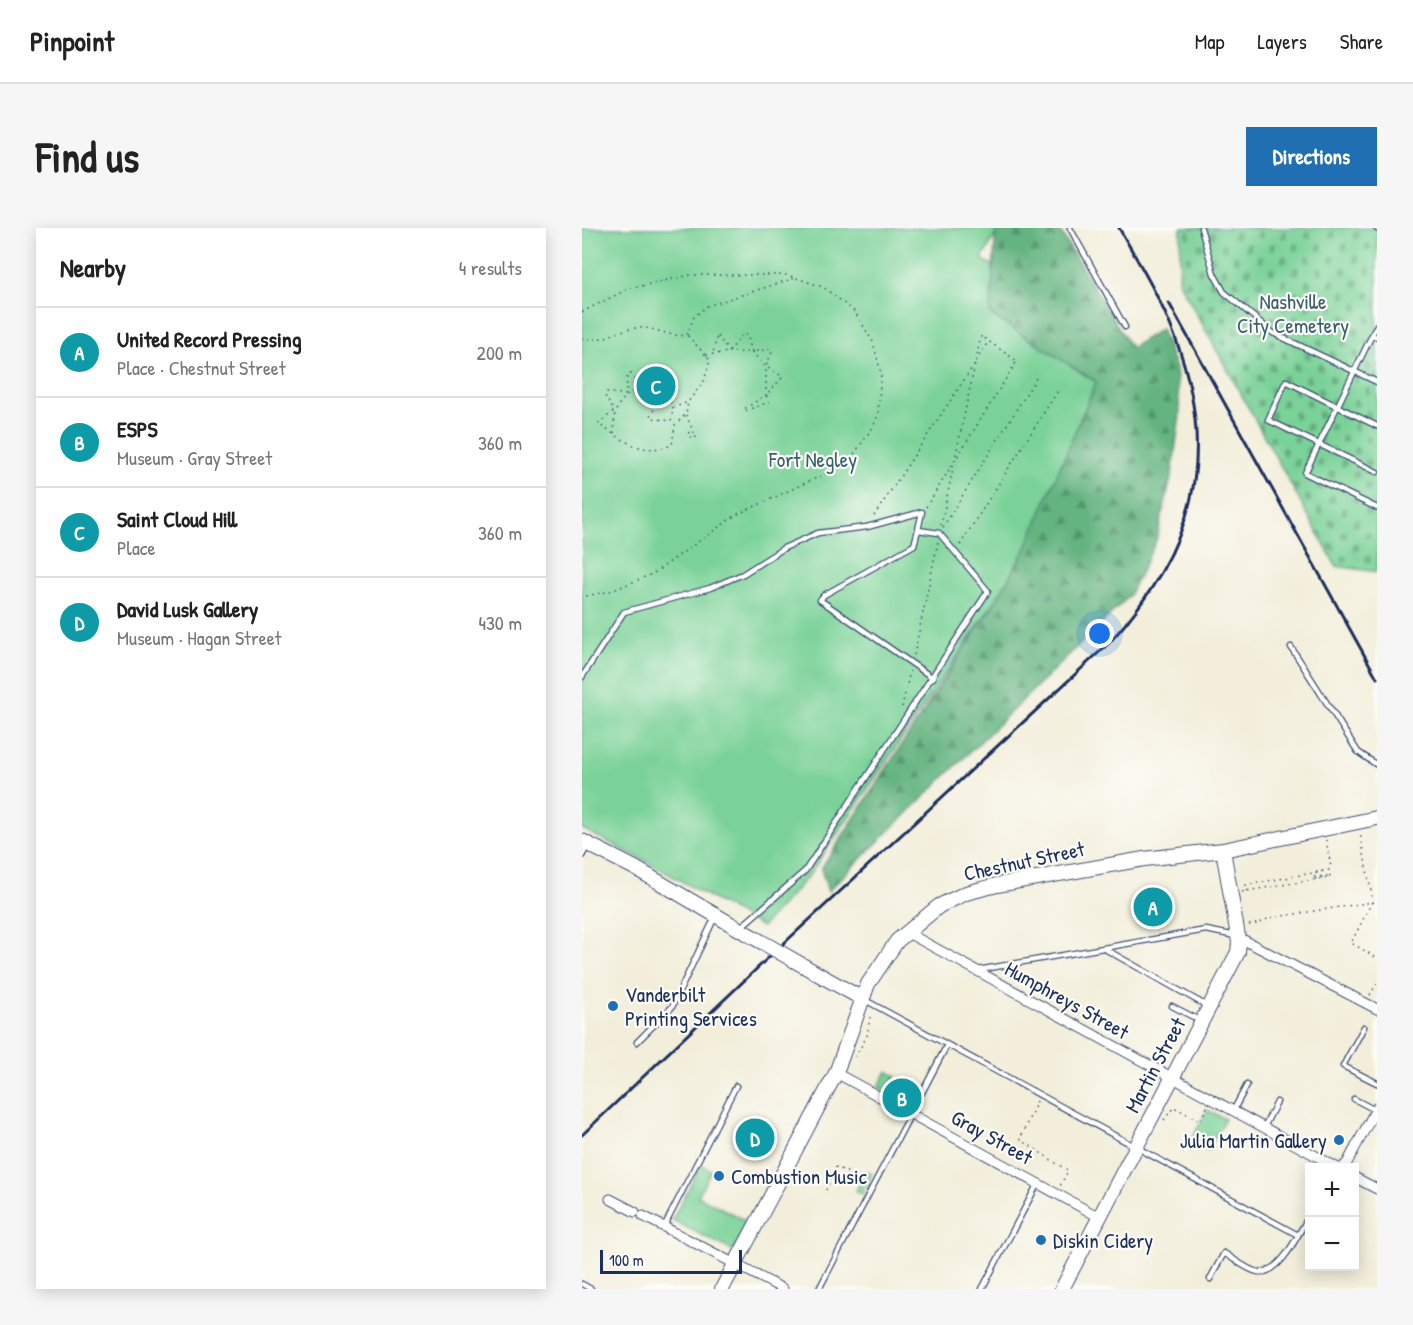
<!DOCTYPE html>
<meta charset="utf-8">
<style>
body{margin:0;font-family:"Patrick Hand",sans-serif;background:#f6f6f6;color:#222}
.controls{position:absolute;right:18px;bottom:18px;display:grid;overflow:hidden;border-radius:0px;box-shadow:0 3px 15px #0003}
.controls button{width:54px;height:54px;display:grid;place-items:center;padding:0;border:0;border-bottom:2px solid #e0e0e0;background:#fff;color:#222;font:30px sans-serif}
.scale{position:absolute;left:18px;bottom:15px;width:142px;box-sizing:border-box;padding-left:6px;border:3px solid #1b2f5e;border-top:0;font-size:16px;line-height:21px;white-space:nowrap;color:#1b2f5e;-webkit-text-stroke:4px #fdfcf7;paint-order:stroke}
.you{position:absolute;left:518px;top:406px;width:21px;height:21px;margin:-15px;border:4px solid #fff;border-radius:50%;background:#1a73e8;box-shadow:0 0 0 9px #1a73e833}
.badge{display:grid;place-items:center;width:39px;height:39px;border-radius:50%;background:#1f6fb2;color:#fff;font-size:20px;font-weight:700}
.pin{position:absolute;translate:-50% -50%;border:3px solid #fff;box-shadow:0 2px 6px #0006}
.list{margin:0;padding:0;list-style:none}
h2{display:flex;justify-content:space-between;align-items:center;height:78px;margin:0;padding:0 24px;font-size:26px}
h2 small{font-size:20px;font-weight:400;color:#767676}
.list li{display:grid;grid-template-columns:39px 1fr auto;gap:18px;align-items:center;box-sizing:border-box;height:90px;padding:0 24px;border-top:2px solid #e0e0e0}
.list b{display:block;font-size:22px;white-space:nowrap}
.list p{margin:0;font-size:20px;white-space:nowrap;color:#767676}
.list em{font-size:20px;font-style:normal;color:#767676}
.map{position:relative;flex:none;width:795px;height:1061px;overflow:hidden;border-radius:0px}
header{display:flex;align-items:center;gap:36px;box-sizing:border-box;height:84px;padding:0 30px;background:#fff;border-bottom:2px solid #e0e0e0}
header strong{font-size:28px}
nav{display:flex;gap:33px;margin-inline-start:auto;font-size:21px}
.intro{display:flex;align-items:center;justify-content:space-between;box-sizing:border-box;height:144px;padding:0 36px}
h1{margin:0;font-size:42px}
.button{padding:15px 27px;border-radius:0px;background:#1f6fb2;color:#fff;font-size:21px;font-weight:700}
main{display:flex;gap:36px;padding:0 36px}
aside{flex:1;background:#fff;border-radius:0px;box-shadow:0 3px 15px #0003}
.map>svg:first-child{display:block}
.green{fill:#7ad298;stroke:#4a807b;stroke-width:1.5}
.forest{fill:url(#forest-firs);stroke:#3f726f;stroke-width:1.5}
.cemetery{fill:url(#cemetery-stones);stroke:#4a807b;stroke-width:1.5}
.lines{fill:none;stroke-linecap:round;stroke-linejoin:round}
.lane-casing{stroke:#3b4c71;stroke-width:7}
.street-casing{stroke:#3b4c71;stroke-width:11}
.secondary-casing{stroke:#3b4c71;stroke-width:16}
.path{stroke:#3b4c71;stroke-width:1.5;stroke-dasharray:1.5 4.5;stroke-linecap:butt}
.lane{stroke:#fff;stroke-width:4.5}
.street{stroke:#fff;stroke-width:9}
.secondary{stroke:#fff;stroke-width:14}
.rail{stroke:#1b2f5e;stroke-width:3}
.secondary-bridge-casing{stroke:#3b4c71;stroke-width:16;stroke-linecap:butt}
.secondary-bridge{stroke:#fff;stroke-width:14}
.poi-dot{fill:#1f6fb2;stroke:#fdfcf7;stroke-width:2}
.labels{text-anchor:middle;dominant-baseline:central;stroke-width:4.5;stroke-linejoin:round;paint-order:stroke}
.park-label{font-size:21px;fill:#38606f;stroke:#fdfcf7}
.street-label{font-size:21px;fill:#1b2f5e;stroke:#fdfcf7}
.poi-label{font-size:21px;fill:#1b2f5e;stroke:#fdfcf7;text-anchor:start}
</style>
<header>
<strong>Pinpoint</strong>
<nav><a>Map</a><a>Layers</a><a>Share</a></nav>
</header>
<div class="intro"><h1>Find us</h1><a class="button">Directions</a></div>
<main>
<aside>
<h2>Nearby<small>4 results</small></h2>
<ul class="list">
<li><span class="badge" style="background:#0f9aa8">A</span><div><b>United Record Pressing</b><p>Place · Chestnut Street</p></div><em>200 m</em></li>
<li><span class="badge" style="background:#0f9aa8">B</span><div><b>ESPS</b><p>Museum · Gray Street</p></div><em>360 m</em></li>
<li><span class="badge" style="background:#0f9aa8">C</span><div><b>Saint Cloud Hill</b><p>Place</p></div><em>360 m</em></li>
<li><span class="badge" style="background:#0f9aa8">D</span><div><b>David Lusk Gallery</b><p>Museum · Hagan Street</p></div><em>430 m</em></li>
</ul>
</aside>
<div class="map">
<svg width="795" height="1061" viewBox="0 0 795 1061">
<defs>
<pattern id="forest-firs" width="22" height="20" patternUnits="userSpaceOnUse" patternTransform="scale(1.5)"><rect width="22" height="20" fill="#63b480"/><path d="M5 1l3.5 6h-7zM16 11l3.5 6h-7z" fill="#51936c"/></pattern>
<pattern id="cemetery-stones" width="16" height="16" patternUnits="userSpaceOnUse" patternTransform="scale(1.5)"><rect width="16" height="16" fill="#7ad298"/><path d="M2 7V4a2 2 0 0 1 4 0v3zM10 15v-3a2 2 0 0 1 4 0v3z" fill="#63ab7f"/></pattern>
</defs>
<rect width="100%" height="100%" fill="#fdfcf7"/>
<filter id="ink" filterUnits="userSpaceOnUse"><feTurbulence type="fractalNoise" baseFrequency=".0167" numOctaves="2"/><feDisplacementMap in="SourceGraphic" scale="12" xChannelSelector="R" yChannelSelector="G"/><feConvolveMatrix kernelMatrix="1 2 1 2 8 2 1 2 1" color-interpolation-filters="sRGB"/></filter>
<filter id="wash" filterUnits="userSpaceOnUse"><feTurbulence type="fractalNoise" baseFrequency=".008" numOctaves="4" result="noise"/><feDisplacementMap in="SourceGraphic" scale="24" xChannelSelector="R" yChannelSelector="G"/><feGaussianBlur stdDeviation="1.35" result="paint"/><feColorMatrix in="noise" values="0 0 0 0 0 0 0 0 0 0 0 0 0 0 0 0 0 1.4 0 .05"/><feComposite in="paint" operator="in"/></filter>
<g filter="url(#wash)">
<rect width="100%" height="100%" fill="#f2eeda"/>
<path class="green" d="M 0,0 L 417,0 L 400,31 L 549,121 L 476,379 L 408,380 L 228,646 L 180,699 L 64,633 L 0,601 Z
M 305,843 L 314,848 L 306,865 L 296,860 Z
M 625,882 L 643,891 L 626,922 L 609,913 Z
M 119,937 L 129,942 L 116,968 L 166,994 L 151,1023 L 90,992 Z
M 284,943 L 290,946 L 280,966 L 274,963 Z"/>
<path class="forest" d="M 414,0 L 476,0 L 549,120 L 579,101 L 594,141 L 598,186 L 590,246 L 574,313 L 547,368 L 246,663 L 239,641 L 414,372 L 443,322 L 514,154 L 408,86 Z"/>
<path class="cemetery" d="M 599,0 L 795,0 L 795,344 L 754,338 L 597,54 Z"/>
</g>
<g filter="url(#ink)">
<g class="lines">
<g class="lane-casing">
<path id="lane" d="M 488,0 L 543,99
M 619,0 L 632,46 L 642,64 L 691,105 L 795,154
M 794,0 L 795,1
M 790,107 L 795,97
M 795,109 L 790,107 L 723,245 L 795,280
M 795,198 L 704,153 L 686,192 L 795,244
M 336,302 L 332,317 L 242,367 L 238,372 L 351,450
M 709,419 L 776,524 L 795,537
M 0,449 L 42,384 L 128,360 L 161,346 L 202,320 L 236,305 L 285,299 L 340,284 L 336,302 L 357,305 L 406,363 L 223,643 L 159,699
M 0,628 L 5,619
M 521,720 L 625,778
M 396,742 L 624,702 L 654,708
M 283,772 L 716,1007
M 590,778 L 617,792
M 782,799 L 761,838 L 795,855
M 55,814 L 90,779 L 133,689
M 772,871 L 793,882
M 651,883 L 665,857
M 682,899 L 695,874
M 82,999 L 154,858
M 628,1051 L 642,1025 C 652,1031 665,1042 676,1044 C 699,1048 718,1002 728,986
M 0,1056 L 9,1061
M 237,1061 L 365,817
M 400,1061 L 456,955"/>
</g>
<g class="street-casing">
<path id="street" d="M 324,704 L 756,940
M 656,709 L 795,781
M 254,845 L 517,989
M 760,940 L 765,935 L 795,879
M 772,949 L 795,961
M 28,971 L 53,984
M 61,988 L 201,1061"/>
</g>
<g class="secondary-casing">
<path id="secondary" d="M 0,613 L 53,640 L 164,705
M 243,750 L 279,770
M 140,1061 L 254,845 L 286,756 L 315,713 L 357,678 L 384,665 L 415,657 L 562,631 L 641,622 L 795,590
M 480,1061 L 656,724 L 657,714 L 641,622"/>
</g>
<path class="path" d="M 0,84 L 46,61 L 108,47 L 205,47 L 241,59 L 273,84 L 291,114 L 299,145 L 296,187 L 291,199 L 272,226 L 256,240 L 154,287 L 72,345 L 32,362 L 0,369
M 105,107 L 112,89 L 125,78 L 213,50
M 0,110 C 25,115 33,101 55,100 C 72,98 87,110 105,107
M 124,127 L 147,124 L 161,106 L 165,107 L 170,124 L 187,121 L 190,124 L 184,139 L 200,148 L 200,150 L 184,167 L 187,174 L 163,183 L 162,181 L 184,167 L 184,139 L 170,124 L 147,124 L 135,107 L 131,126
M 394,133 L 406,114
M 86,168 L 91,180 L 89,193 L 70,190 L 68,186 Z
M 91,180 L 106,174
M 104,187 L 114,209 L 110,211 L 106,205 L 111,203
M 32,206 C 32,180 34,174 57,159 L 49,146 L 45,148 L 44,167 L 25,164 L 23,168 L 32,183 L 16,196 C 44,213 57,228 90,217 L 93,197 L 104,186 L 106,174 L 122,153 L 128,132 L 105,107
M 344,279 L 435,133 L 399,108 L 359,297
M 292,288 L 392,137
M 361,299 L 456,147
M 378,317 L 477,161
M 332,427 L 356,314
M 320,479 L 328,443
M 744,612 L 749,639
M 733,651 L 745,648 L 732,649 L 732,646 L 744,642
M 660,664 L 665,663 L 748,649 L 747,642 L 664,657 L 665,663
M 790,674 L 769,715 L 795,730
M 667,697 L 678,695 L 687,690 L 791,674 L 778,605
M 788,767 L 795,755
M 273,829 L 285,808 L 288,789
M 455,873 L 438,911 L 486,943 L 478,958
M 582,892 L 592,879 L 618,893 L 625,879
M 244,962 L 254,939 L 267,945"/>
<use href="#lane" class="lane"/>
<use href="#street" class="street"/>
<use href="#secondary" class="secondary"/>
<path class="rail" d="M 587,75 L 795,450
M 0,907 L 186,730 L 527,415 C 611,322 638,230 593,109 C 579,71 557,35 537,0"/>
<g class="secondary-bridge-casing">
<path id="secondary-bridge" d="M 164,705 L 243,750"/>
</g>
<use href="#secondary-bridge" class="secondary-bridge"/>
</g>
</g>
<g class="poi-dot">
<circle cx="31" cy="778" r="6"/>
<circle cx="757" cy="912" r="6"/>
<circle cx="137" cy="948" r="6"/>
<circle cx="459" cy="1012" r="6"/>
</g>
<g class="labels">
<g class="park-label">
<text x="711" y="73">Nashville<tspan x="711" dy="24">City Cemetery</tspan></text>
<text x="231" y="231">Fort Negley</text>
</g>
<g class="street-label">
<text transform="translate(442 633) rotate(-12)">Chestnut Street</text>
<text transform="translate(485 772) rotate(29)">Humphreys Street</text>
<text transform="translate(573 837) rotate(-62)">Martin Street</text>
<text transform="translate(410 909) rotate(29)">Gray Street</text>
</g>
<g class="poi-label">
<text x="43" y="766">Vanderbilt<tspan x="43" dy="24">Printing Services</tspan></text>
<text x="745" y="912" text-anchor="end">Julia Martin Gallery</text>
<text x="149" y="948">Combustion Music</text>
<text x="471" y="1012">Diskin Cidery</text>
</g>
</g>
</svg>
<div class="controls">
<button>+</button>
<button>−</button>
</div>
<div class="scale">100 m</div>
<div class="you"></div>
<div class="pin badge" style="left:571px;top:679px;background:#0f9aa8">A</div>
<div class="pin badge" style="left:320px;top:870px;background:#0f9aa8">B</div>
<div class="pin badge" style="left:74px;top:158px;background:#0f9aa8">C</div>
<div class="pin badge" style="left:173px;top:910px;background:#0f9aa8">D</div>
</div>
</main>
